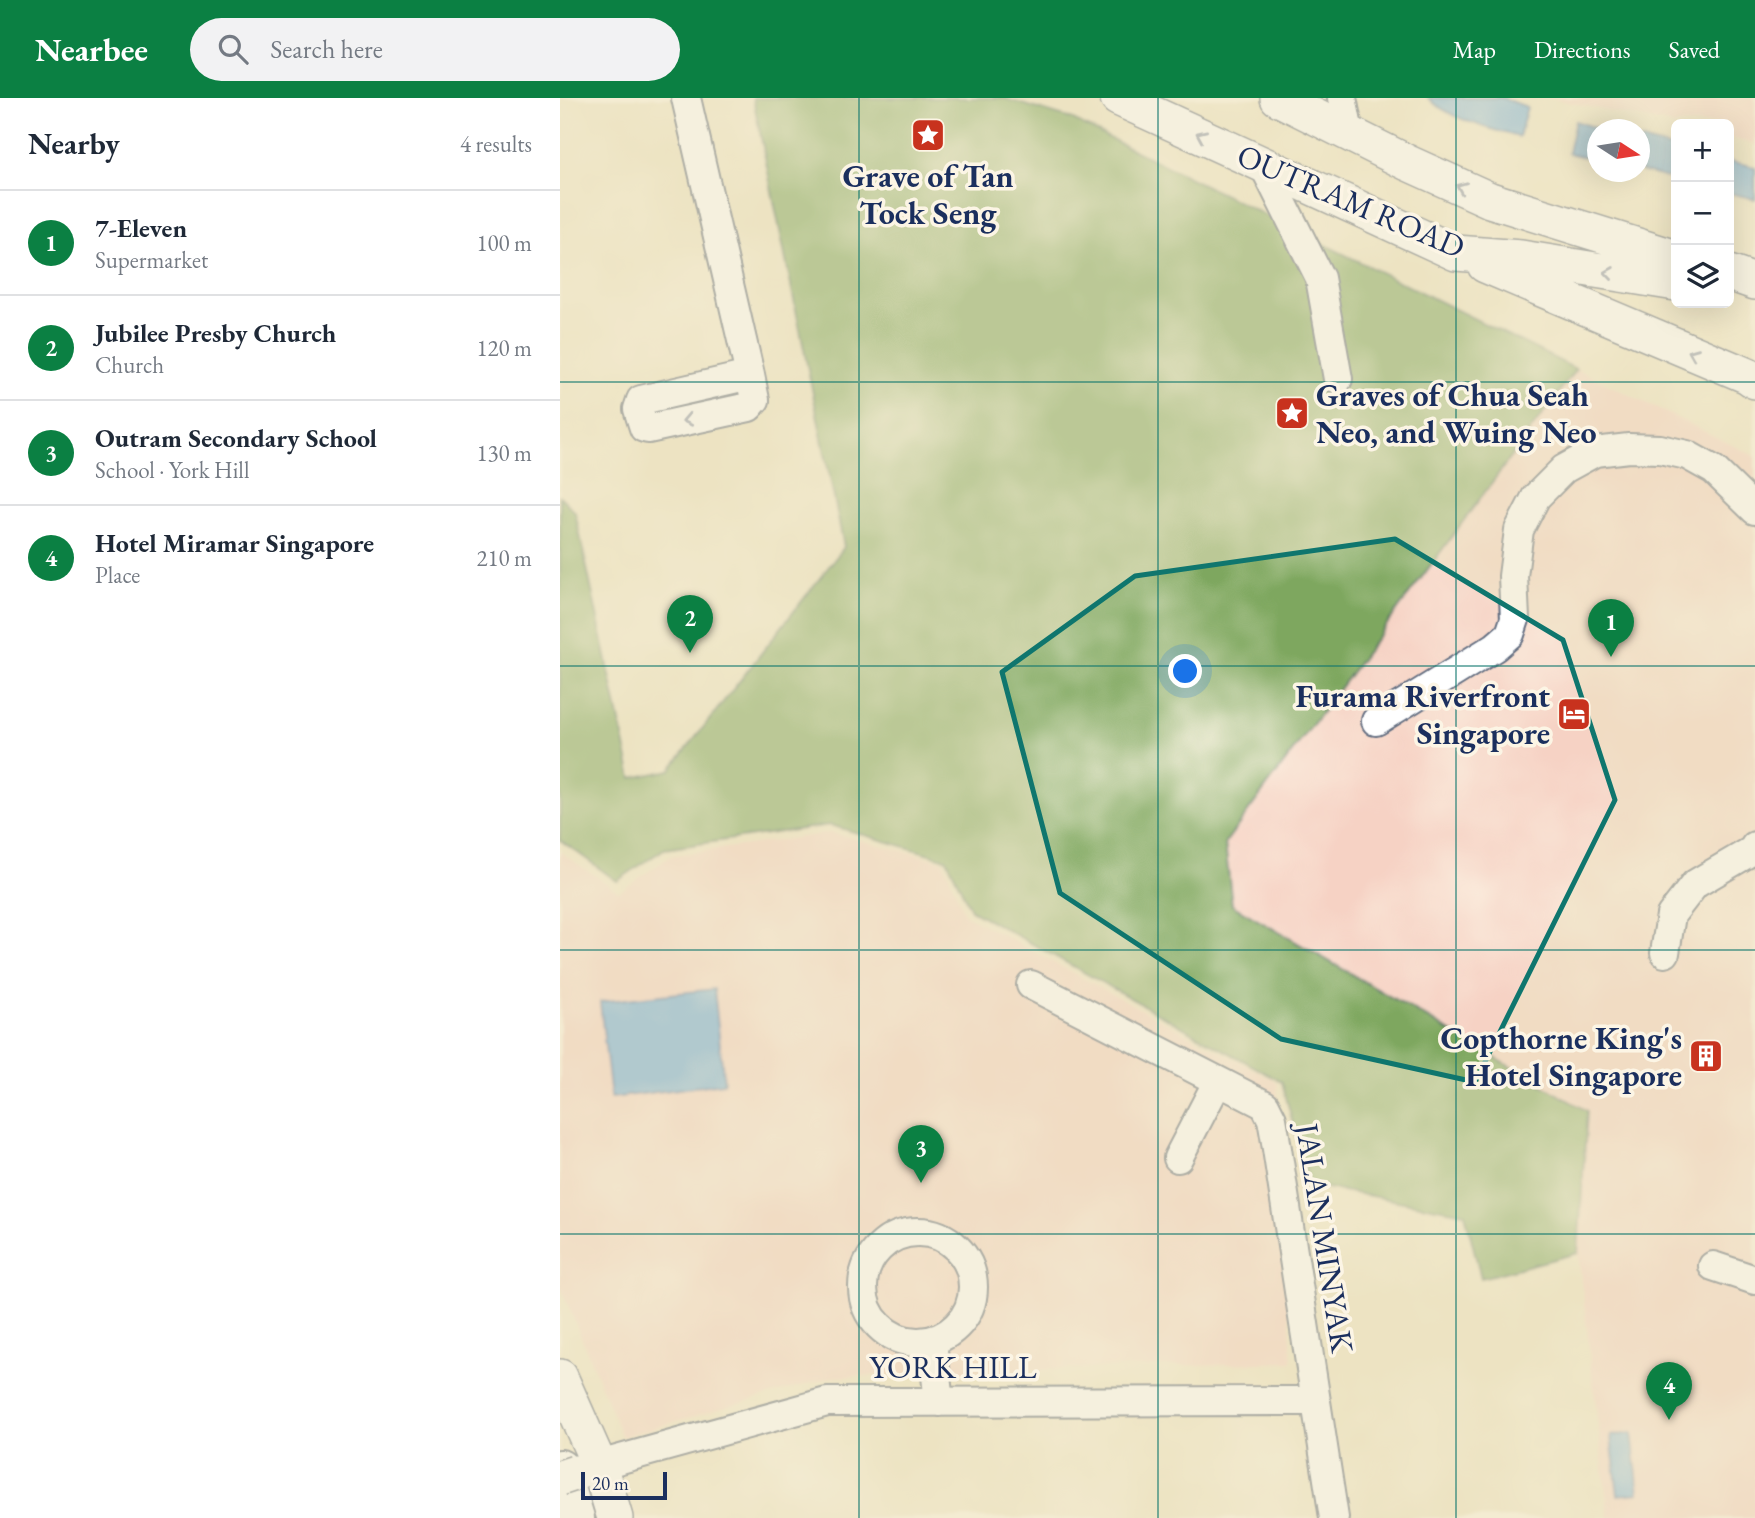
<!DOCTYPE html>
<meta charset="utf-8">
<style>
body{margin:0;font-family:"EB Garamond",serif;background:#f2f2f3;color:#1f2937}
.controls{position:absolute;right:21px;top:21px;display:grid;overflow:hidden;border-radius:10px;box-shadow:0 7px 28px #0002}
.controls button{width:63px;height:63px;display:grid;place-items:center;padding:0;border:0;border-bottom:2px solid #e0e1e3;background:#fff;color:#1f2937;font:35px sans-serif}
.compass{position:absolute;left:1027px;top:21px;width:63px;height:63px;border-radius:50%;background:#fff;box-shadow:0 7px 28px #0002;rotate:102deg}
.scale{position:absolute;left:21px;bottom:18px;width:86px;box-sizing:border-box;padding-left:7px;border:4px solid #1b2f5e;border-top:0;font-size:19px;line-height:24px;white-space:nowrap;color:#1b2f5e;-webkit-text-stroke:5px #fcf5e5;paint-order:stroke}
.you{position:absolute;left:626px;top:574px;width:24px;height:24px;margin:-18px;border:5px solid #fff;border-radius:50%;background:#1a73e8;box-shadow:0 0 0 10px #1a73e833}
.badge{display:grid;place-items:center;width:46px;height:46px;border-radius:50%;background:#0b8043;color:#fff;font-size:23px;font-weight:700}
.pin{position:absolute;translate:-50% -58px;filter:drop-shadow(0 2px 4px #0008)}
.pin::after{content:'';position:absolute;top:37px;width:24px;height:21px;background:inherit;clip-path:polygon(0 0,100% 0,50% 100%)}
.list{margin:0;padding:0;list-style:none}
h2{display:flex;justify-content:space-between;align-items:center;height:91px;margin:0;padding:0 28px;font-size:30px}
h2 small{font-size:23px;font-weight:400;color:#747a83}
.list li{display:grid;grid-template-columns:46px 1fr auto;gap:21px;align-items:center;box-sizing:border-box;height:105px;padding:0 28px;border-top:2px solid #e0e1e3}
.list b{display:block;font-size:26px;white-space:nowrap}
.list p{margin:0;font-size:23px;white-space:nowrap;color:#747a83}
.list em{font-size:23px;font-style:normal;color:#747a83}
.icon{flex:none;width:38px;height:38px;fill:none;stroke:currentColor;stroke-width:2;stroke-linecap:round;stroke-linejoin:round}
.map{position:relative;flex:none;width:1195px;height:1420px;overflow:hidden}
header{display:flex;align-items:center;gap:42px;box-sizing:border-box;height:98px;padding:0 35px;background:#0b8043;color:#fff}
header strong{font-size:33px}
nav{display:flex;gap:38px;margin-inline-start:auto;font-size:24px}
.search{width:490px;height:63px;background:#f2f2f3;display:flex;align-items:center;gap:18px;box-sizing:border-box;padding:0 24px;border-radius:38px;color:#747a83;font-size:26px}
main{display:flex}
aside{flex:1;background:#fff}
.map>svg:first-child{display:block}
.built{fill:#f6d2c4}
.forest{fill:#7ea75e;stroke:#4c6b5e;stroke-width:2}
.water{fill:#67a8db;stroke:#416c9c;stroke-width:2}
.lines{fill:none;stroke-linecap:round;stroke-linejoin:round}
.minor-casing{stroke:#646e81;stroke-width:32}
.major-casing{stroke:#646e81;stroke-width:38}
.highway-casing{stroke:#646e81;stroke-width:42}
.minor{stroke:#fff;stroke-width:28}
.major{stroke:#fff;stroke-width:35}
.highway{stroke:#fff;stroke-width:38}
.major-bridge-casing{stroke:#646e81;stroke-width:38;stroke-linecap:butt}
.major-bridge{stroke:#fff;stroke-width:35}
.oneway{stroke:#8d97ae}
.marked{fill:none;stroke:#0f766e;stroke-width:5;stroke-linejoin:round}
.grid{fill:none;stroke:#0f766e;stroke-width:2;stroke-opacity:0.55}
.labels{text-anchor:middle;dominant-baseline:central;stroke-width:7;stroke-linejoin:round;paint-order:stroke}
.poi-label{font-size:32px;font-weight:bold;fill:#1b2f5e;stroke:#fcf5e5;text-anchor:end}
.street-label{font-size:32px;fill:#1b2f5e;stroke:#fcf5e5}
</style>
<header>
<strong>Nearbee</strong>
<div class="search"><svg class="icon" aria-label="search" viewBox="0 0 24 24"><circle cx="10" cy="10" r="6"/><path d="M15 15l6 6"/></svg>Search here</div>
<nav><a>Map</a><a>Directions</a><a>Saved</a></nav>
</header>
<main>
<aside>
<h2>Nearby<small>4 results</small></h2>
<ul class="list">
<li><span class="badge">1</span><div><b>7-Eleven</b><p>Supermarket</p></div><em>100 m</em></li>
<li><span class="badge">2</span><div><b>Jubilee Presby Church</b><p>Church</p></div><em>120 m</em></li>
<li><span class="badge">3</span><div><b>Outram Secondary School</b><p>School · York Hill</p></div><em>130 m</em></li>
<li><span class="badge">4</span><div><b>Hotel Miramar Singapore</b><p>Place</p></div><em>210 m</em></li>
</ul>
</aside>
<div class="map">
<svg width="1195" height="1420" viewBox="0 0 1195 1420">
<rect width="100%" height="100%" fill="#fcf5e5"/>
<filter id="ink" filterUnits="userSpaceOnUse"><feTurbulence type="fractalNoise" baseFrequency=".0143" numOctaves="2"/><feDisplacementMap in="SourceGraphic" scale="14" xChannelSelector="R" yChannelSelector="G"/><feConvolveMatrix kernelMatrix="1 2 1 2 8 2 1 2 1" color-interpolation-filters="sRGB"/></filter>
<filter id="wash" filterUnits="userSpaceOnUse"><feTurbulence type="fractalNoise" baseFrequency=".00686" numOctaves="4" result="noise"/><feDisplacementMap in="SourceGraphic" scale="28" xChannelSelector="R" yChannelSelector="G"/><feGaussianBlur stdDeviation="1.57" result="paint"/><feColorMatrix in="noise" values="0 0 0 0 0 0 0 0 0 0 0 0 0 0 0 0 0 1.4 0 .05"/><feComposite in="paint" operator="in"/></filter>
<g filter="url(#wash)">
<rect width="100%" height="100%" fill="#ede3c2"/>
<path class="built" d="M 991,0 L 1195,0 L 1195,46 L 1169,40 L 1169,26 L 1116,26 L 1116,28 Z
M 1016,271 L 1195,358 L 1195,1420 L 1049,1420 L 1018,1155 L 1027,1013 L 672,807 L 665,744 Z
M 271,735 L 383,763 L 405,817 L 717,984 L 732,1264 L 271,1279 L 62,1339 L 0,1187 L 0,754 L 59,794 L 111,758 Z"/>
<path class="forest" d="M 193,0 L 443,0 L 511,21 L 1016,271 L 665,745 L 672,807 L 1027,1013 L 1018,1155 L 921,1180 L 905,1115 L 749,1087 L 722,984 L 411,812 L 387,761 L 270,727 L 104,751 L 57,783 L 0,742 L 0,398 L 15,414 L 72,680 L 110,672 L 284,449 Z"/>
<path class="water" d="M 868,0 L 942,0 L 967,9 L 959,39 C 929,30 891,22 868,0 Z
M 1015,23 L 1038,31 L 1037,62 L 1008,55 Z
M 1080,42 L 1116,51 L 1116,82 L 1080,73 Z
M 1169,63 L 1195,69 L 1195,101 L 1169,95 Z
M 154,891 L 164,985 L 51,1000 L 40,904 Z
M 1072,1335 L 1079,1395 L 1058,1397 L 1051,1338 Z"/>
</g>
<g filter="url(#ink)">
<g class="lines">
<g class="minor-casing">
<path id="minor" d="M 126,0 L 190,277 L 195,302 L 189,309 L 88,331 L 84,330 L 78,311 L 81,302 L 190,277
M 782,0 L 789,35
M 703,66 L 760,180 L 778,281
M 816,623 L 935,549 L 950,536 L 955,521 L 953,478 L 959,432 L 976,399 L 1004,371 L 1035,354 L 1069,350 L 1100,351 L 1127,357 L 1154,372 L 1195,412
M 1105,855 L 1111,817 L 1135,786 L 1193,752 L 1195,748
M 471,887 L 705,1007 L 712,1021 L 715,1038 L 774,1420
M 618,1060 L 658,983
M303 1189a55 55 0 1 1 110 0a55 55 0 1 1-110 0Z
M 1153,1168 L 1195,1182
M 372,1244 L 379,1304
M 39,1367 L 267,1304 L 755,1303"/>
</g>
<g class="major-casing">
<path id="major" d="M 558,0 L 896,155 L 961,160 L 1116,185
M 718,0 L 848,65 L 930,102 L 1116,160
M 925,167 L 1188,278 L 1195,283
M 1169,175 L 1195,184
M 0,1279 L 39,1367 L 55,1420"/>
</g>
<g class="highway-casing">
<path id="highway" d="M 0,1371 L 15,1420"/>
</g>
<use href="#minor" class="minor"/>
<use href="#major" class="major"/>
<use href="#highway" class="highway"/>
<g class="major-bridge-casing">
<path id="major-bridge" d="M 0,1380 L 15,1375"/>
</g>
<use href="#major-bridge" class="major-bridge"/>
</g>
<defs><path id="oneway-chevron" d="M-2-3.5L2.5 0L-2 3.5" fill="none" stroke-width="1.6" stroke-linecap="round" stroke-linejoin="round" transform="scale(1.75)"/></defs>
<g class="oneway">
<use href="#oneway-chevron" transform="translate(641 37) rotate(-156)"/>
<use href="#oneway-chevron" transform="translate(901 89) rotate(-157)"/>
<use href="#oneway-chevron" transform="translate(1049 175) rotate(-172)"/>
<use href="#oneway-chevron" transform="translate(1133 255) rotate(-158)"/>
<use href="#oneway-chevron" transform="translate(127 322) rotate(168)"/>
</g>
</g>
<path d="M0 0H1195V1420H0ZM 835,441 L 1003,542 L 1055,702 L 915,984 L 721,941 L 500,795 L 442,574 L 575,478 Z" fill="#ede3c2" fill-opacity=".55" fill-rule="evenodd"/>
<path class="marked" d="M 835,441 L 1003,542 L 1055,702 L 915,984 L 721,941 L 500,795 L 442,574 L 575,478 Z"/>
<path class="grid" d="M 299,0 L 299,1420M 598,0 L 598,1420M 896,0 L 896,1420M 0,284 L 1195,284M 0,568 L 1195,568M 0,852 L 1195,852M 0,1136 L 1195,1136"/>
<defs>
<g id="sight-square" transform="scale(1.75)"><rect x="-9" y="-9" width="18" height="18" rx="4" fill="#c8321e" stroke="#fcf5e5"/><path d="M0-6L1.8-2.2L6-1.7L2.9 1.2L3.7 5.4L0 3.3L-3.7 5.4L-2.9 1.2L-6-1.7L-1.8-2.2Z" fill="#fff"/></g>
<g id="hotel-square" transform="scale(1.75)"><rect x="-9" y="-9" width="18" height="18" rx="4" fill="#c8321e" stroke="#fcf5e5"/><path d="M-6-4.5h1.5V1H6V5H4.5V3h-9V5H-6ZM-4 0a1.8 1.8 0 1 1 3.6 0ZM.5 0V-2.5h3Q6-2.5 6 0Z" fill="#fff"/></g>
<g id="building-square" transform="scale(1.75)"><rect x="-9" y="-9" width="18" height="18" rx="4" fill="#c8321e" stroke="#fcf5e5"/><path d="M-4-6H4V6H1V3H-1V6H-4ZM-2.5-4.3h1.7v1.8h-1.7ZM.8-4.3h1.7v1.8H.8ZM-2.5-1h1.7V.8h-1.7ZM.8-1h1.7V.8H.8Z" fill="#fff"/></g>
</defs>
<g fill-rule="evenodd">
<use href="#sight-square" x="368" y="37"/>
<use href="#sight-square" x="732" y="315"/>
<use href="#hotel-square" x="1014" y="616"/>
<use href="#building-square" x="1146" y="958"/>
</g>
<g class="labels">
<g class="poi-label">
<text x="368" y="78" text-anchor="middle">Grave of Tan<tspan x="368" dy="37">Tock Seng</tspan></text>
<text x="756" y="297" text-anchor="start">Graves of Chua Seah<tspan x="756" dy="37">Neo, and Wuing Neo</tspan></text>
<text x="990" y="598">Furama Riverfront<tspan x="990" dy="37">Singapore</tspan></text>
<text x="1122" y="940">Copthorne King's<tspan x="1122" dy="37">Hotel Singapore</tspan></text>
</g>
<g class="street-label">
<text transform="translate(791 103) rotate(23)">OUTRAM ROAD</text>
<text transform="translate(765 1140) rotate(81)">JALAN MINYAK</text>
<text x="393" y="1269">YORK HILL</text>
</g>
</g>
</svg>
<div class="controls">
<button>+</button>
<button>−</button>
<button><svg class="icon" aria-label="layers" viewBox="0 0 24 24"><path d="M12 4l9 5-9 5-9-5zM3 14l9 5 9-5"/></svg></button>
</div>
<svg class="compass" viewBox="-18 -18 36 36"><path d="M0-13l5 13h-10z" fill="#e53935"/><path d="M0 13l5-13h-10z" fill="#747a83"/></svg>
<div class="scale">20 m</div>
<div class="you"></div>
<div class="pin badge" style="left:1051px;top:559px">1</div>
<div class="pin badge" style="left:130px;top:555px">2</div>
<div class="pin badge" style="left:361px;top:1085px">3</div>
<div class="pin badge" style="left:1109px;top:1322px">4</div>
</div>
</main>
